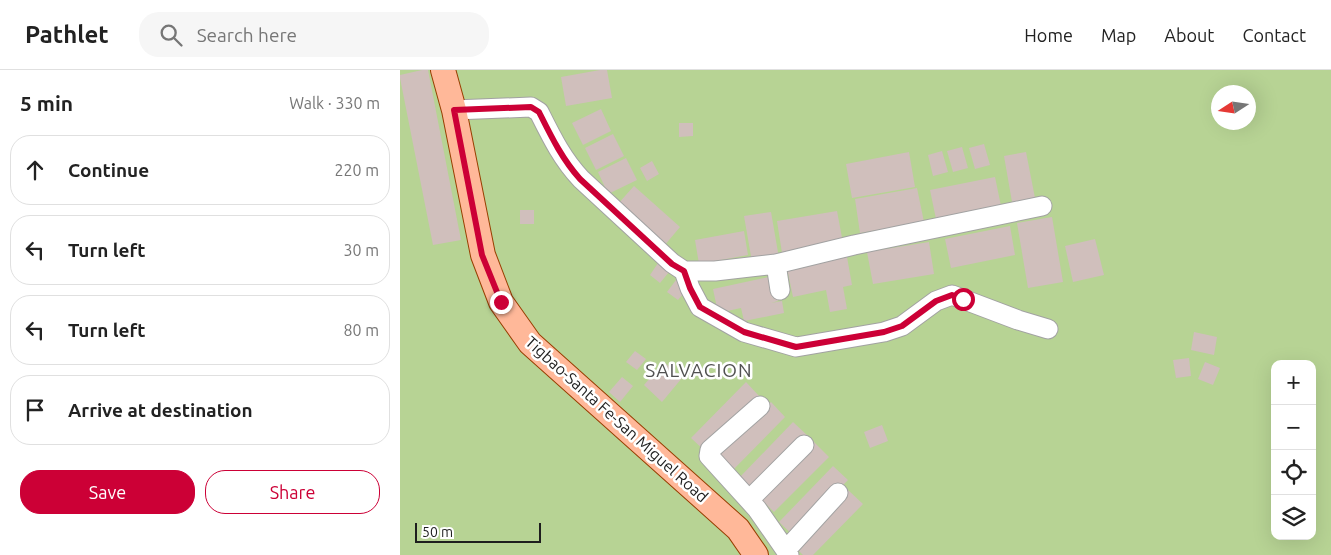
<!DOCTYPE html>
<meta charset="utf-8">
<style>
body{margin:0;font-family:Ubuntu,sans-serif;background:#f6f6f6;color:#222}
.controls{position:absolute;right:15px;bottom:15px;display:grid;overflow:hidden;border-radius:10px;box-shadow:0 5px 20px #0002}
.controls button{width:45px;height:45px;display:grid;place-items:center;padding:0;border:0;border-bottom:1px solid #e0e0e0;background:#fff;color:#222;font:25px sans-serif}
.compass{position:absolute;left:811px;top:15px;width:45px;height:45px;border-radius:50%;background:#fff;box-shadow:0 5px 20px #0002;rotate:258deg}
.scale{position:absolute;left:15px;bottom:12px;width:126px;box-sizing:border-box;padding-left:5px;border:2px solid #1e1e1e;border-top:0;font-size:14px;line-height:18px;white-space:nowrap;color:#1e1e1e;-webkit-text-stroke:4px #fff;paint-order:stroke}
.stop{position:absolute;width:15px;height:15px;margin:-11px;border:4px solid #cc0036;border-radius:50%;background:#fff}
.stop.end{background:#cc0036;border-color:#fff;box-shadow:0 1px 5px #0008}
.list{margin:0;padding:0;list-style:none}
h2{display:flex;justify-content:space-between;align-items:center;height:65px;margin:0;padding:0 20px;font-size:21px}
h2 small{font-size:16px;font-weight:400;color:#767676}
.list li{display:grid;grid-template-columns:32px 1fr auto;gap:15px;align-items:center;box-sizing:border-box;height:70px;margin:0 10px 10px;padding:0 10px;border:1px solid #e0e0e0;border-radius:20px}
.list b{display:block;font-size:19px;white-space:nowrap}
.list em{font-size:16px;font-style:normal;color:#767676}
.actions{display:flex;gap:10px;padding:15px 20px}
.actions a{flex:1;padding:11px 0;border:1px solid #cc0036;border-radius:20px;text-align:center;font-size:18px;color:#cc0036}
.actions .main{background:#cc0036;color:#fff}
.icon{flex:none;width:28px;height:28px;fill:none;stroke:currentColor;stroke-width:2;stroke-linecap:round;stroke-linejoin:round}
.map{position:relative;flex:none;width:931px;height:485px;overflow:hidden}
header{display:flex;align-items:center;gap:30px;box-sizing:border-box;height:70px;padding:0 25px;background:#fff;border-bottom:1px solid #e0e0e0}
header strong{font-size:24px}
nav{display:flex;gap:28px;margin-inline-start:auto;font-size:18px}
.search{width:350px;height:45px;background:#f6f6f6;display:flex;align-items:center;gap:12px;box-sizing:border-box;padding:0 18px;border-radius:20px;color:#767676;font-size:19px}
main{display:flex}
aside{flex:1;background:#fff}
.map>svg:first-child{display:block}
.forest{fill:#b7d394;fill-rule:evenodd}
.building{fill:#d0bfbc}
.lines{fill:none;stroke-linecap:round;stroke-linejoin:round}
.minor-casing{stroke:#a2a2a2;stroke-width:21}
.major-casing{stroke:#983e00;stroke-width:26}
.minor{stroke:#fff;stroke-width:19}
.major{stroke:#ffb899;stroke-width:24}
.route{stroke:#cc0036;stroke-width:6}
.labels{text-anchor:middle;dominant-baseline:central;stroke-width:5;stroke-linejoin:round;paint-order:stroke}
.street-label{font-size:16px;fill:#1e1e1e;stroke:#fff}
.quarter-label{font-size:19px;letter-spacing:1px;fill:#515151;stroke:#fff}
</style>
<header>
<strong>Pathlet</strong>
<div class="search"><svg class="icon" aria-label="search" viewBox="0 0 24 24"><circle cx="10" cy="10" r="6"/><path d="M15 15l6 6"/></svg>Search here</div>
<nav><a>Home</a><a>Map</a><a>About</a><a>Contact</a></nav>
</header>
<main>
<aside>
<h2>5 min<small>Walk · 330 m</small></h2>
<ul class="list">
<li><svg class="icon" aria-label="ahead" viewBox="0 0 24 24"><path d="M12 20V5M6 11l6-6 6 6"/></svg><div><b>Continue</b></div><em>220 m</em></li>
<li><svg class="icon" aria-label="left" viewBox="0 0 24 24"><path d="M17 20v-9H6M10 6l-5 5 5 5"/></svg><div><b>Turn left</b></div><em>30 m</em></li>
<li><svg class="icon" aria-label="left" viewBox="0 0 24 24"><path d="M17 20v-9H6M10 6l-5 5 5 5"/></svg><div><b>Turn left</b></div><em>80 m</em></li>
<li><svg class="icon" aria-label="arrive" viewBox="0 0 24 24"><path d="M6 21V4h12l-3 4 3 4H6"/></svg><div><b>Arrive at destination</b></div></li>
</ul>
<div class="actions"><a class="main">Save</a><a>Share</a></div>
</aside>
<div class="map">
<svg width="931" height="485" viewBox="0 0 931 485">
<rect width="100%" height="100%" fill="#f0e8e3"/>
<path class="forest" d="M 0,0 L 931,0 L 931,485 L 0,485 ZM 818,22 L 848,22 L 848,52 L 818,52 ZM 875,294 L 912,294 L 912,466 L 875,466 Z"/>
<path class="building" d="M 22,0 L 28,0 L 61,170 L 33,175 L 0,8 L 0,5 Z
M 200,0 L 207,0 L 212,28 L 166,36 L 161,7 Z
M 201,39 L 211,61 L 183,75 L 172,53 Z
M 279,53 L 293,53 L 293,66 L 279,67 Z
M 213,64 L 224,86 L 196,100 L 185,78 Z
M 584,74 L 590,95 L 575,99 L 569,78 Z
M 562,77 L 568,98 L 553,102 L 547,81 Z
M 542,81 L 548,102 L 533,106 L 528,85 Z
M 509,82 L 515,117 L 452,128 L 446,94 Z
M 626,82 L 635,128 L 612,132 L 604,86 Z
M 226,88 L 237,110 L 208,124 L 198,102 Z
M 252,91 L 259,104 L 247,111 L 240,98 Z
M 595,107 L 601,136 L 536,149 L 530,120 Z
M 234,116 L 280,157 L 264,176 L 217,135 Z
M 517,118 L 524,152 L 460,163 L 455,129 Z
M 120,140 L 134,140 L 134,154 L 120,154 Z
M 437,141 L 443,173 L 382,183 L 377,151 Z
M 371,142 L 379,188 L 352,192 L 344,146 Z
M 652,147 L 663,212 L 628,218 L 617,153 Z
M 610,156 L 615,185 L 551,198 L 545,169 Z
M 344,161 L 348,185 L 299,194 L 295,170 Z
M 695,169 L 704,205 L 673,212 L 665,176 Z
M 529,172 L 534,204 L 473,214 L 467,182 Z
M 447,187 L 452,215 L 443,217 L 447,239 L 430,242 L 426,220 L 393,227 L 387,198 Z
M 258,193 L 269,202 L 260,213 L 250,205 Z
M 373,206 L 378,231 L 371,233 L 382,231 L 384,243 L 344,251 L 341,238 L 318,243 L 313,219 Z
M 276,210 L 287,219 L 278,230 L 267,222 Z
M 794,262 L 817,267 L 814,285 L 791,280 Z
M 235,281 L 246,289 L 237,300 L 226,292 Z
M 789,288 L 791,306 L 776,308 L 773,290 Z
M 264,292 L 282,308 L 262,332 L 244,315 Z
M 805,292 L 820,298 L 813,315 L 798,309 Z
M 222,307 L 233,316 L 220,332 L 209,322 Z
M 346,312 L 360,327 L 306,382 L 291,368 Z
M 371,332 L 385,347 L 331,402 L 317,388 Z
M 393,352 L 408,366 L 353,422 L 339,408 Z
M 482,355 L 488,371 L 470,378 L 464,362 Z
M 414,372 L 429,387 L 374,442 L 360,428 Z
M 433,396 L 448,410 L 394,466 L 379,452 Z
M 448,420 L 463,434 L 413,485 L 403,485 L 394,476 Z"/>
<g class="lines">
<g class="minor-casing">
<path id="minor" d="M 54,40 L 131,37 L 139,42 C 151,66 162,89 181,109 L 272,193 L 284,201 L 315,201 L 376,194 L 454,175 L 642,136
M 376,194 L 380,220
M 284,201 L 290,218 L 300,237 L 344,262 L 396,277 L 484,262 L 502,256 L 536,231 L 552,225 L 618,250 L 648,259
M 360,336 L 310,380 L 309,386 L 357,439 L 389,485
M 349,430 L 404,375
M 386,480 L 438,423"/>
</g>
<g class="major-casing">
<path id="major" d="M 43,0 L 54,40 L 83,185 L 101,232 L 130,273 L 338,459 L 356,485"/>
</g>
<use href="#minor" class="minor"/>
<use href="#major" class="major"/>
</g>
<g class="lines">
<path class="route" d="M 101,232 L 82,185 L 54,40 L 131,37 L 139,42 C 151,66 162,89 180,109 L 272,194 L 284,201 L 290,218 L 300,237 L 344,262 L 396,277 L 484,262 L 502,256 L 536,231 L 552,225 L 563,229"/>
</g>
<g class="labels">
<g class="street-label">
<text transform="translate(217 349) rotate(42)">Tigbao-Santa Fe-San Miguel Road</text>
</g>
<g class="quarter-label">
<text x="299" y="300">SALVACION</text>
</g>
</g>
</svg>
<div class="controls">
<button>+</button>
<button>−</button>
<button><svg class="icon" aria-label="locate" viewBox="0 0 24 24"><circle cx="12" cy="12" r="6"/><path d="M12 2v4M12 18v4M2 12h4M18 12h4"/></svg></button>
<button><svg class="icon" aria-label="layers" viewBox="0 0 24 24"><path d="M12 4l9 5-9 5-9-5zM3 14l9 5 9-5"/></svg></button>
</div>
<svg class="compass" viewBox="-18 -18 36 36"><path d="M0-13l5 13h-10z" fill="#e53935"/><path d="M0 13l5-13h-10z" fill="#767676"/></svg>
<div class="scale">50 m</div>
<div class="stop" style="left:563px;top:229px"></div>
<div class="stop end" style="left:101px;top:232px"></div>
</div>
</main>
